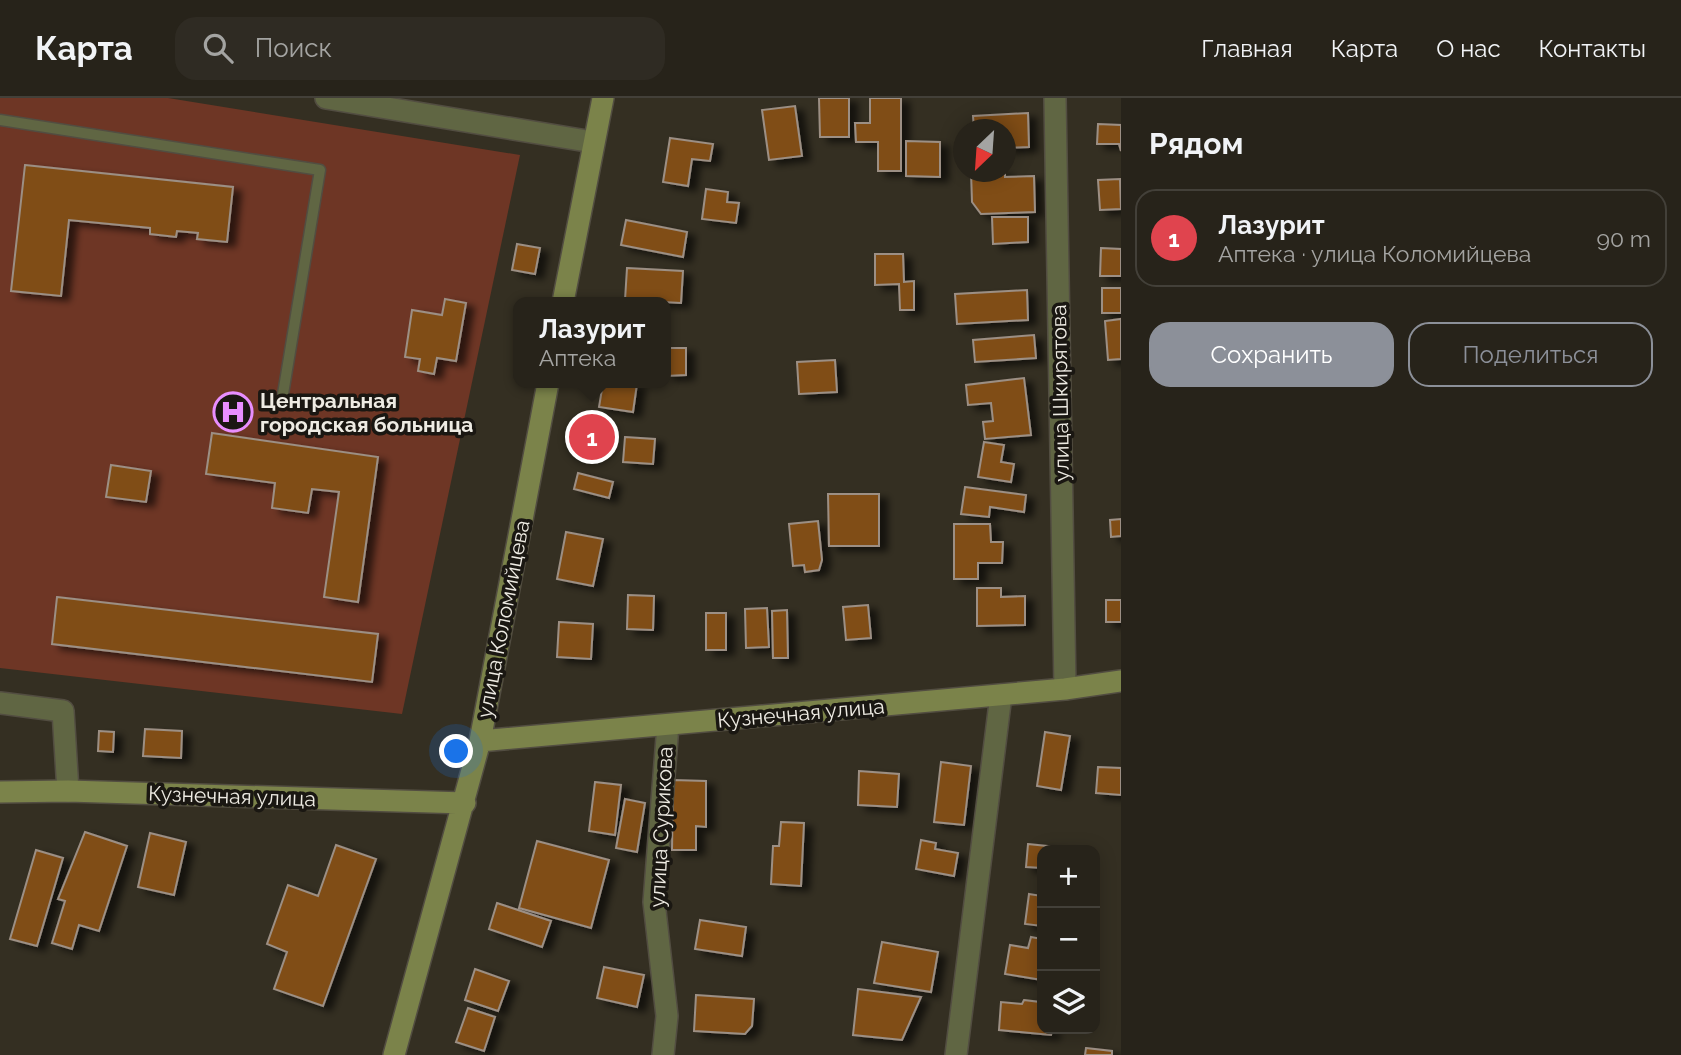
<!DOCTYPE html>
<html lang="ru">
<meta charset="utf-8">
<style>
body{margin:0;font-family:Raleway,sans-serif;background:#2f2b23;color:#f1f3f6}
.controls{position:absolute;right:21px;bottom:21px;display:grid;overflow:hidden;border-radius:14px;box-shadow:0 4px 18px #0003}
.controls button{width:63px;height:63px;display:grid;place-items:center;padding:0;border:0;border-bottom:2px solid #434039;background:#27231a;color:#f1f3f6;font:35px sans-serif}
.compass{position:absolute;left:953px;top:21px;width:63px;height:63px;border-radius:50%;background:#27231a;box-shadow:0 4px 18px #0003;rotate:205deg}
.you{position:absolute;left:457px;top:654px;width:24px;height:24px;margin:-18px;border:5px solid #fff;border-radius:50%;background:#1a73e8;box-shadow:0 0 0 10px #1a73e833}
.badge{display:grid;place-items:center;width:46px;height:46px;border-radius:50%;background:#8c9099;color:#fff;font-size:23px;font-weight:700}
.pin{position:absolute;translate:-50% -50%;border:4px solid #fff;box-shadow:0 2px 7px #0006}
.popup{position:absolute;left:513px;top:199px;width:158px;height:91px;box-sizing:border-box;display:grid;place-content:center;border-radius:14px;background:#27231a;filter:drop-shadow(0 2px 5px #0005);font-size:23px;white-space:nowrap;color:#a4a4a2}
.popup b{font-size:26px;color:#f1f3f6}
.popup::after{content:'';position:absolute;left:50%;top:100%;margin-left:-14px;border:14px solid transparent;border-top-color:#27231a}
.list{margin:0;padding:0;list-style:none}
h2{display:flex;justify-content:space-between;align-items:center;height:91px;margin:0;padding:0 28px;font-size:30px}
h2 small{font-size:23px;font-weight:400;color:#a4a4a2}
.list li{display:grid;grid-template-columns:46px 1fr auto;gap:21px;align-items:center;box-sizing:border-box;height:98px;margin:0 14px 14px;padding:0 14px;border:2px solid #434039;border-radius:21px}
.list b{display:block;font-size:26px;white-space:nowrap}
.list p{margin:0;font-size:23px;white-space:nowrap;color:#a4a4a2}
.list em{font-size:23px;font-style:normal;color:#a4a4a2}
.actions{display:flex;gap:14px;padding:21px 28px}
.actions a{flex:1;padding:16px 0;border:2px solid #8c9099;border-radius:21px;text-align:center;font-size:24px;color:#8c9099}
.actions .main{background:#8c9099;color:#fff}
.icon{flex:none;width:38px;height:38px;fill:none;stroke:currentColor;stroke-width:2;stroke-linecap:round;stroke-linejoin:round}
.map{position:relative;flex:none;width:1121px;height:957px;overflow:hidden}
header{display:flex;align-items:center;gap:42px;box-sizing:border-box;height:98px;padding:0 35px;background:#27231a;border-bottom:2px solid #434039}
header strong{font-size:33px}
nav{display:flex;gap:38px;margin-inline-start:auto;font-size:24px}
.search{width:490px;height:63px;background:#2f2b23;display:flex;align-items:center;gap:18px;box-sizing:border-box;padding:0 24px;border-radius:21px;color:#a4a4a2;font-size:26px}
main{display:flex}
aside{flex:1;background:#27231a}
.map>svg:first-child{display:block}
.green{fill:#6e3625}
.building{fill:#804e18;stroke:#9c8f84;stroke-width:2;filter:url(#shadow)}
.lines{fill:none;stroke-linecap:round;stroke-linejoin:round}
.lane-casing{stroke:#524d41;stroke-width:13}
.street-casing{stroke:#524d41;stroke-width:24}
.secondary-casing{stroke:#524d41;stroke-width:24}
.lane{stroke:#606643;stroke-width:10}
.street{stroke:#606643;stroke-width:21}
.secondary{stroke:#7b834a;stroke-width:21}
.labels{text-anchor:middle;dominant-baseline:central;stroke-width:7;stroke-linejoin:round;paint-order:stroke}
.street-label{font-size:21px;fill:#eeebe3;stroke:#1a1712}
.poi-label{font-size:21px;font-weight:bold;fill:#eeebe3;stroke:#1a1712;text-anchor:start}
</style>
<header>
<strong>Карта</strong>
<div class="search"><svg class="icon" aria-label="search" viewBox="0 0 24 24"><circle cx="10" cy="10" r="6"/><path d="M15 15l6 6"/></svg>Поиск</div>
<nav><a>Главная</a><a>Карта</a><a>О нас</a><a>Контакты</a></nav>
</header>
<main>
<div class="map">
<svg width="1121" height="957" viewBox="0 0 1121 957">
<defs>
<filter id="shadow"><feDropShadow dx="8" dy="4.5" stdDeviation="3.5" flood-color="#0009"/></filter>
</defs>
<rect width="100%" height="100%" fill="#342f22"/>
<path class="green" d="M 0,0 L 168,0 L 520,57 L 402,616 L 0,570 Z"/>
<path class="building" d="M 819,0 L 849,0 L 849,39 L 820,39 Z
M 870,0 L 901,0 L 901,73 L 878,73 L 878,44 L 856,44 L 855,25 L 870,25 Z
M 795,8 L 802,58 L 769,62 L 762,12 Z
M 1028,15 L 1029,49 L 1006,50 L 1006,32 L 974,32 L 973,18 Z
M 1098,26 L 1121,27 L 1121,53 L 1119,46 L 1097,46 Z
M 670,40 L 713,46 L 710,63 L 692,61 L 688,88 L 663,84 Z
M 906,43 L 940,44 L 940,79 L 906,78 Z
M 25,67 L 233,89 L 227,144 L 197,141 L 198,135 L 177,133 L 176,139 L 150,136 L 150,130 L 69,122 L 61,198 L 11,193 Z
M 971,74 L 1005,74 L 1005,79 L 1034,78 L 1035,114 L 981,116 L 972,104 Z
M 1120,81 L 1121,111 L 1100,112 L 1098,82 Z
M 706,91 L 728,94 L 727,104 L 739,105 L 736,125 L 702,121 Z
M 992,119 L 1028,119 L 1028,144 L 993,146 Z
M 626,122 L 687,134 L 683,159 L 621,147 Z
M 517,146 L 540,150 L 535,176 L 512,172 Z
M 1101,150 L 1121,151 L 1121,178 L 1100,178 Z
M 875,156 L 903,156 L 904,184 L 914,183 L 914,212 L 900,212 L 899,186 L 875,187 Z
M 627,170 L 683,173 L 681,205 L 625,202 Z
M 1102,190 L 1121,190 L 1121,215 L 1102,215 Z
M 1027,192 L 1028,222 L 957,226 L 955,196 Z
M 445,201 L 466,205 L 456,263 L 437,260 L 434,276 L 418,273 L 420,261 L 405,259 L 412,212 L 442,217 Z
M 1121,221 L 1121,261 L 1108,262 L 1105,223 Z
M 1034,237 L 1036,260 L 975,264 L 973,242 Z
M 666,250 L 686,250 L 686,277 L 666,278 Z
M 835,262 L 837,294 L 799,296 L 797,264 Z
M 1024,280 L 1031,337 L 985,341 L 983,324 L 993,323 L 991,305 L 968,307 L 966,287 Z
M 603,285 L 637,286 L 633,314 L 599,309 Z
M 212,335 L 378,359 L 358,504 L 324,499 L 339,394 L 312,391 L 308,415 L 272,410 L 275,385 L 206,376 Z
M 625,339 L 655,341 L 653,366 L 623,364 Z
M 984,344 L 1004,347 L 1001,364 L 1014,366 L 1011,384 L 978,379 Z
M 111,367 L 151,373 L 146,404 L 106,399 Z
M 578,375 L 613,384 L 609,400 L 574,391 Z
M 965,389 L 1026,397 L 1024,414 L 990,409 L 989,419 L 961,416 Z
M 828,396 L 879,396 L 879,448 L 829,448 Z
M 1121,421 L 1121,438 L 1111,439 L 1110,422 Z
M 818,423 L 822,462 L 819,472 L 805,474 L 804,467 L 793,468 L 789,426 Z
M 954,426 L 990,426 L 991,444 L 1003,444 L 1002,465 L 978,465 L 978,481 L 954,481 Z
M 566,434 L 603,441 L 593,488 L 557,481 Z
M 977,490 L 1001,490 L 1001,499 L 1025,498 L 1025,527 L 977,528 Z
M 628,497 L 654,498 L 653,532 L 627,531 Z
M 57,499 L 378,536 L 372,584 L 52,546 Z
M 1106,502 L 1121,502 L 1121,524 L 1106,524 Z
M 868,507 L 871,540 L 846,542 L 843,509 Z
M 767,510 L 769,549 L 746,550 L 745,511 Z
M 787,512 L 788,560 L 773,560 L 772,513 Z
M 706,515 L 726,515 L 726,552 L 706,552 Z
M 559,524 L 593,526 L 591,561 L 557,559 Z
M 145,631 L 182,633 L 181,660 L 143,658 Z
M 99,633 L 114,634 L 113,654 L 98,653 Z
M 1045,634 L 1070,638 L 1061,692 L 1037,688 Z
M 941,664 L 971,668 L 964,727 L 934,724 Z
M 1098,669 L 1121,670 L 1121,697 L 1096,695 Z
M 859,673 L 899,676 L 897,709 L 858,707 Z
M 673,682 L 706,683 L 706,729 L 696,728 L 696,752 L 672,752 Z
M 595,684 L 621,687 L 615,737 L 589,733 Z
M 625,701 L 645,705 L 637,754 L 616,750 Z
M 781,724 L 804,725 L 801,788 L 771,786 L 773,748 L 779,748 Z
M 85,734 L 127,748 L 99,833 L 79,827 L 72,851 L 52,845 L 65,803 L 58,801 Z
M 150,735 L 186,744 L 174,797 L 138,789 Z
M 921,742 L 936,745 L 935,751 L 958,755 L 954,778 L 916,771 Z
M 537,743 L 609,762 L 591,830 L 519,810 Z
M 1028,746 L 1076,751 L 1076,752 L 1042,752 L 1042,770 L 1026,769 Z
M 336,747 L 376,761 L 323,908 L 274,891 L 287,854 L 267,846 L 288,787 L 318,798 Z
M 36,752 L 63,760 L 37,848 L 10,841 Z
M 1029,796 L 1042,798 L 1042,828 L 1025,826 Z
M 497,805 L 551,823 L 542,849 L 489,831 Z
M 700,822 L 746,829 L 742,858 L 695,851 Z
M 1031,839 L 1042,841 L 1042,882 L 1005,876 L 1010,847 L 1028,850 Z
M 882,844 L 938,854 L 931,894 L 874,885 Z
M 604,869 L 644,877 L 637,909 L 597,900 Z
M 475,871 L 509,883 L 498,913 L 465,902 Z
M 858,891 L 921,899 L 902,942 L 853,937 Z
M 696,897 L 754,901 L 752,928 L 745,936 L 694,933 Z
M 1024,902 L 1040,904 L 1042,931 L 1052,931 L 1051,937 L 999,932 L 1001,904 L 1022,906 Z
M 468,910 L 495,919 L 484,953 L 456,944 Z
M 1086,950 L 1112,953 L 1112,957 L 1085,957 Z"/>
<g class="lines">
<g class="lane-casing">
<path id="lane" d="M 0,22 L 320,72 L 283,296"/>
</g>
<g class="street-casing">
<path id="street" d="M 326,0 L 593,44
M 1055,0 L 1065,591
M 0,605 L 63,613 L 68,693
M 663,957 L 667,918 L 654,804 L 668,627
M 956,957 L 1001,597"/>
</g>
<g class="secondary-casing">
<path id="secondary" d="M 563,204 L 603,0
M 480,643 L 1065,591 L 1121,583
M 0,694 L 68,693 L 465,705
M 394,957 L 480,643 L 548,285"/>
</g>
<use href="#lane" class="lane"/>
<use href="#street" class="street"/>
<use href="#secondary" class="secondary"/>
</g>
<defs>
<g id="hospital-ring" transform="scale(2.0125)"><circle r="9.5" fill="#1a1712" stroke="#e88eff" stroke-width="1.5"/><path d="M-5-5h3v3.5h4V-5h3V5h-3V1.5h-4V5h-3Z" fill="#e88eff"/></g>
</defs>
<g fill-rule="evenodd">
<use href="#hospital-ring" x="233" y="314"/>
</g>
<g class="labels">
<g class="street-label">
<text transform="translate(1060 295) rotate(-91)">улица Шкирятова</text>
<text transform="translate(503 521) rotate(-79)">улица Коломийцева</text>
<text transform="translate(801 615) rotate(-5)">Кузнечная улица</text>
<text transform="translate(232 698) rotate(2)">Кузнечная улица</text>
<text transform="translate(661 729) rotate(-87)">улица Сурикова</text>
</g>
<g class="poi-label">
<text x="260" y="302">Центральная<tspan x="260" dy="24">городская больница</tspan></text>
</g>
</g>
</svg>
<div class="controls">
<button>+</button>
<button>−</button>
<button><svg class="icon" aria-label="layers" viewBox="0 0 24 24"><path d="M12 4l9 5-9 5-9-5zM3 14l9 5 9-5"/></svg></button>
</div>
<svg class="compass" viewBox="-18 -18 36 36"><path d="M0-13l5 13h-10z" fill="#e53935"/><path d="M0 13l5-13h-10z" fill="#a4a4a2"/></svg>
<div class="you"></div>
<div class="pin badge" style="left:592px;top:339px;background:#e0444e">1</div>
<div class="popup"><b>Лазурит</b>Аптека</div>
</div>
<aside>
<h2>Рядом<small></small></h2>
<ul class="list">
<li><span class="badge" style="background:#e0444e">1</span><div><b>Лазурит</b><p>Аптека · улица Коломийцева</p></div><em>90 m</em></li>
</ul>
<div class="actions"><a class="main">Сохранить</a><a>Поделиться</a></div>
</aside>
</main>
